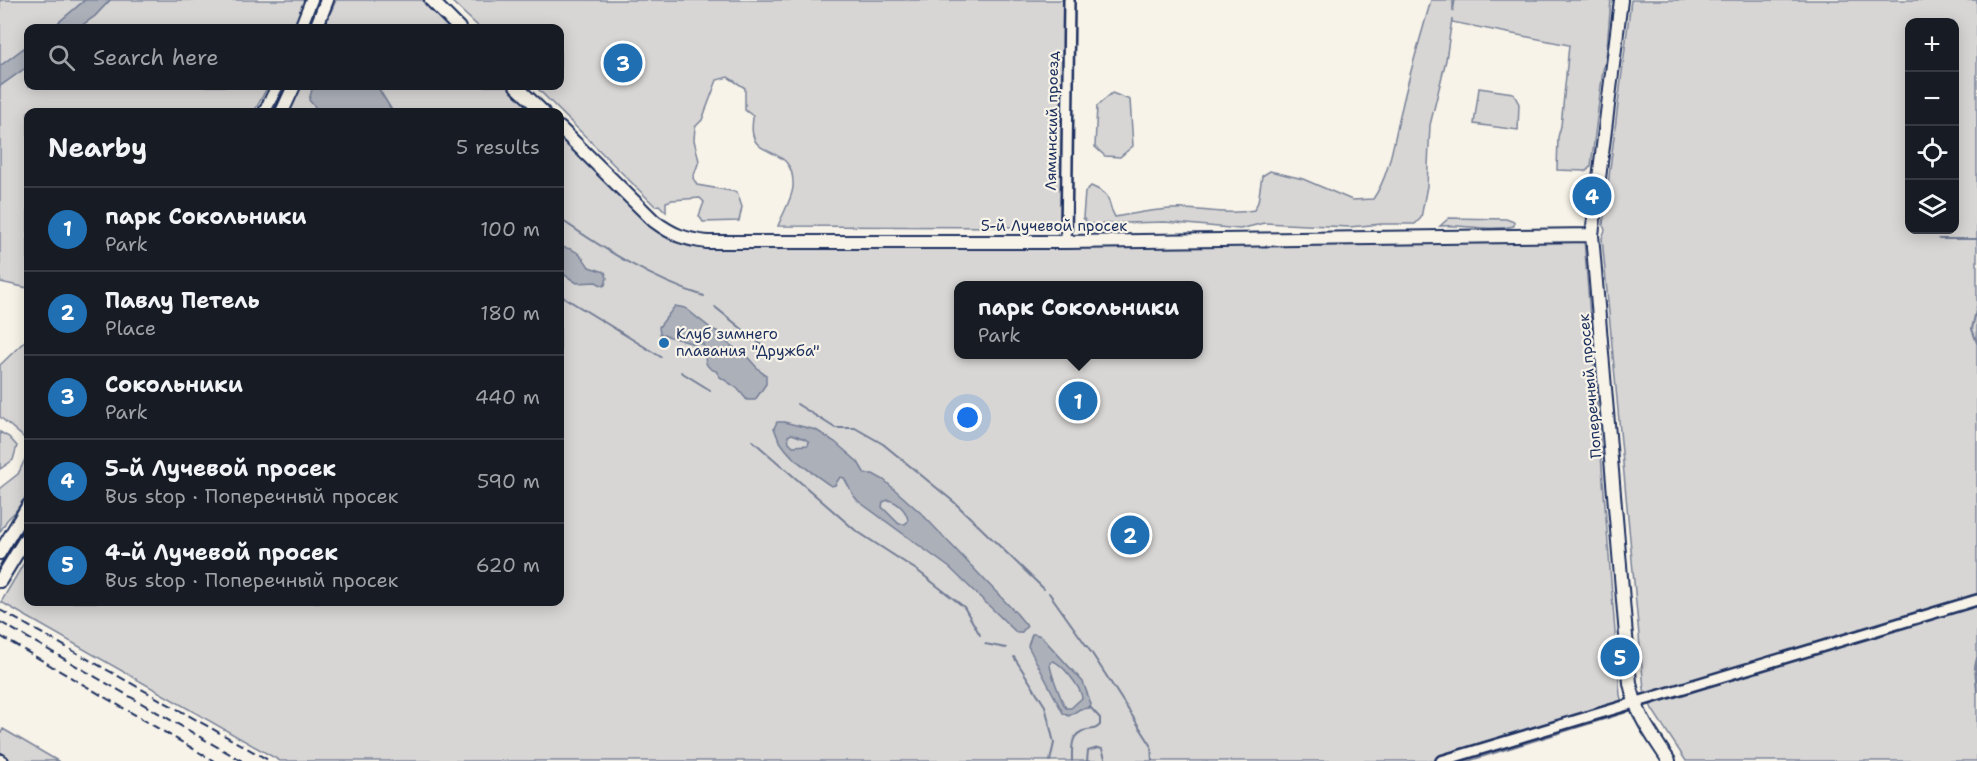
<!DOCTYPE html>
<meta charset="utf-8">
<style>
body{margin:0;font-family:"Shantell Sans",sans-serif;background:#20242c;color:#f1f3f6}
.controls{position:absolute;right:18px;top:18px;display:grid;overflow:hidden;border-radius:12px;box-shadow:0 3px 15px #0003}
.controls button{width:54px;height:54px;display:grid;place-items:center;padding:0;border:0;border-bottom:2px solid #363941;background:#171b24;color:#f1f3f6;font:30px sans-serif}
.you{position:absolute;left:968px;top:418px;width:21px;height:21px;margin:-15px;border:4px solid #fff;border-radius:50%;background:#1a73e8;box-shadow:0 0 0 9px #1a73e833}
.badge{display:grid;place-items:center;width:39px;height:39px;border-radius:50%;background:#1f6fb2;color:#fff;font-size:20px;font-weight:700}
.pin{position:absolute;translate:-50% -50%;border:3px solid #fff;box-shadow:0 2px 6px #0006}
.popup{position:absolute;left:954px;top:281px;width:249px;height:78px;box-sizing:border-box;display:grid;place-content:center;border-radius:12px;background:#171b24;filter:drop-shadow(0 2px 4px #0005);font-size:20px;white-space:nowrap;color:#9ea1a6}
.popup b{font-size:22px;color:#f1f3f6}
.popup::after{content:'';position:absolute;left:50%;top:100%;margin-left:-12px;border:12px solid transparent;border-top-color:#171b24}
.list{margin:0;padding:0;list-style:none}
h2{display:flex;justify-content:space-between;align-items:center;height:78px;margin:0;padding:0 24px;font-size:26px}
h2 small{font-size:20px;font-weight:400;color:#9ea1a6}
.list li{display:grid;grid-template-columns:39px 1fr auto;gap:18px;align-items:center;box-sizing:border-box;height:84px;padding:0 24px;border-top:2px solid #363941}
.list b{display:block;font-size:22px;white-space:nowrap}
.list p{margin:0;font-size:20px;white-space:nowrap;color:#9ea1a6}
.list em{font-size:20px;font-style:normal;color:#9ea1a6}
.icon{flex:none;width:33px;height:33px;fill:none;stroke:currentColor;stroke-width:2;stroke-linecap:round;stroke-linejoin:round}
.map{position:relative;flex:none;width:1977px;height:761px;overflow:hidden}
.search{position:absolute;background:#171b24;box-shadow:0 3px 15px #0003;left:24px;top:24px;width:540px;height:66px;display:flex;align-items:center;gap:15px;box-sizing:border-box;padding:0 21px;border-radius:12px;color:#9ea1a6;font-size:22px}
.panel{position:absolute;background:#171b24;box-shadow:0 3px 15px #0003;left:24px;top:108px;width:540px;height:498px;border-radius:12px}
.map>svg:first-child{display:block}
.green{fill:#d7d6d4;stroke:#798299;stroke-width:1.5;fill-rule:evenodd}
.water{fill:#acb0b9;stroke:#727c95;stroke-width:1.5;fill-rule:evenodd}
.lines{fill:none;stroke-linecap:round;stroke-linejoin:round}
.stream{stroke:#727c95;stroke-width:2}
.street-casing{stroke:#1b2f5e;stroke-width:14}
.secondary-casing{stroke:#1b2f5e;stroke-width:16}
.street{stroke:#f7f3e8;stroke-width:9}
.secondary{stroke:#f7f3e8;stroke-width:12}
.tram{stroke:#1b2f5e;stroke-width:1.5}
.rail{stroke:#1b2f5e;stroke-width:2;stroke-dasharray:9 4.5;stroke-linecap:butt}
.poi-dot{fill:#1f6fb2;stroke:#f7f3e8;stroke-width:2}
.labels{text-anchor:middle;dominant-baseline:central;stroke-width:4.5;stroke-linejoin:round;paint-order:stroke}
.street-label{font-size:15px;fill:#1b2f5e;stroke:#f7f3e8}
.poi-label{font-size:15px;fill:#1b2f5e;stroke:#f7f3e8;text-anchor:start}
</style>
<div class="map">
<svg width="1977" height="761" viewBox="0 0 1977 761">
<rect width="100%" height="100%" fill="#f7f3e8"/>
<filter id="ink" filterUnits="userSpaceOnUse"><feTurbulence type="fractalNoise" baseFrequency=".0167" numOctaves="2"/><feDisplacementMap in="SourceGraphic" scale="12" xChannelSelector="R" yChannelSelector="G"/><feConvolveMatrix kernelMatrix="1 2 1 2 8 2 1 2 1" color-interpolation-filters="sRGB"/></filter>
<g filter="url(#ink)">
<path class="green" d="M 0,0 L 85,0 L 52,28 L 28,28 L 28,45 L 0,66 Z
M 110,0 L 305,0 L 294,28 L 78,28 L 95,16 Z
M 336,0 L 422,0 L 451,28 L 324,28 Z
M 450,0 L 1064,0 L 1060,225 L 1055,227 L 778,226 C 782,215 792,199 793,187 C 795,146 758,159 753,135 C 751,129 753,122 753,116 L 745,110 L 745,88 L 728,77 L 717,80 L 702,120 L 695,127 L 694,140 L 699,161 L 693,178 L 697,185 L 737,192 L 742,207 L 739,221 L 703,222 L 699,216 L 704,202 L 700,198 L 672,200 L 666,202 L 666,212 L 659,205 L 655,206 L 535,86 L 560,86 L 560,28 L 480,28 Z
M 1431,0 L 1453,0 L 1453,11 L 1455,0 L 1611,0 L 1606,59 L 1603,70 L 1591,166 L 1586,171 L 1557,170 L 1558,137 L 1561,126 L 1569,45 L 1452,22 L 1452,19 L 1446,60 L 1430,125 L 1427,186 L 1421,218 L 1415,224 L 1382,224 L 1349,227 L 1264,223 L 1240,229 L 1165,222 L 1089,224 L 1083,218 L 1085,192 L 1091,186 C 1116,197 1104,198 1115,217 C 1138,213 1161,208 1185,209 C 1208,210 1231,215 1254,210 L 1258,202 L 1262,176 L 1270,171 L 1303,179 L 1352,200 L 1373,199 C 1391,173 1394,137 1402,107 C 1410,71 1421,36 1431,0 Z
M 1631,0 L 1977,0 L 1977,761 L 1686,761 L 1652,709 L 1644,689 L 1602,238 L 1605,230 L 1603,225 ZM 1910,22 L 1954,22 L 1954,230 L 1910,230 Z
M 28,66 L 28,86 L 268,86 L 254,112 L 28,112 L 28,288 L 0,282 L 0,86 Z
M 301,86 L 509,86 L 537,112 L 289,112 Z
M 1479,88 L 1513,93 L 1519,104 L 1518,130 L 1474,124 Z
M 1112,93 L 1130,100 L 1133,146 L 1120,157 L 1105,156 L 1095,147 L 1097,106 Z
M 560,134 L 659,231 L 674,242 L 692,247 L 1584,240 L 1620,695 L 1625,713 L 1469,761 L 280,761 L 1,602 L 28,556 L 28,602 L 560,602 ZM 958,286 L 1198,286 L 1198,354 L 958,354 Z
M 1449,218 L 1506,219 L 1514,222 L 1514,226 C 1490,232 1464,224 1440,226 Z
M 28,338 L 28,441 L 0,417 L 0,365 Z
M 0,432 L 9,437 L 17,446 L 13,460 L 0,469 Z
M 28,453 L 28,494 L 15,512 L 7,520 L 0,532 L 0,488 L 18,474 Z
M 3,729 L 58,761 L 9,761 L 0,756 L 0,735 Z"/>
<path class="water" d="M 85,0 L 110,0 L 95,16 L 78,28 L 52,28 Z
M 28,45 L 28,66 L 0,86 L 0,66 Z
M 313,86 L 377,86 L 393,112 L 319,112 L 309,100 Z
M 560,247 C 575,248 581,254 589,267 L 605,272 L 607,278 L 605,285 L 603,286 L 596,282 L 577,283 L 560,272 Z
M 675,306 L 685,308 L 713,330 L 717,331 L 721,338 L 736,349 L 741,350 L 761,372 L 766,375 L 766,384 L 755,400 L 747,400 L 737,388 L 720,377 L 716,371 C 701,367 707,355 703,344 L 694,344 L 660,334 L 659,327 Z
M 777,422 L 784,422 L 816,430 L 835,442 L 858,462 L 865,474 L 873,474 L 884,480 L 922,514 L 1017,614 L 1027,626 L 1021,633 L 1017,633 L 950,568 L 858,501 L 854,496 L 844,478 L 840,477 L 835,485 L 831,486 C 809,470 782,455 774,428 ZM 792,434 L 805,439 L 809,442 L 808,445 L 793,446 L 789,442 L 788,436 ZM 888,500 C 898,502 907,511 908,521 L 905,524 L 899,524 L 882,507 L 883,502 Z
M 1032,634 L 1035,634 L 1041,636 L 1083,682 L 1091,704 L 1090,708 L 1080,709 L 1069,716 L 1063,713 L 1028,646 ZM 1053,661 C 1062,664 1081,687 1082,698 L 1071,708 L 1066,708 C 1062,702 1049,669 1050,663 Z"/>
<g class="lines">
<path class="stream" d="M 560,219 C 604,249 652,280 704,296
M 1939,239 L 1977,239
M 560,295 L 661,357
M 1977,306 L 1972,329 L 1977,343
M 715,307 L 768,350
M 681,372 L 710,390
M 797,404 L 835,428 L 855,428 L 883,444 L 954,502 L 1044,589
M 753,441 L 855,530 L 918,571 L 964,607 L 980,635
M 1049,593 L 1093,655 L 1151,745 L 1152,761
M 985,644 L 1006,648
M 1014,657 L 1045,706 L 1054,743 L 1050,761
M 1977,658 L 1975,667 L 1977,692
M 1072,761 C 1072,747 1070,733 1087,730 C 1093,729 1095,730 1100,725 L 1100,718 L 1089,706
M 1087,761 L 1088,751 L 1098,748 L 1102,749 L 1106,761"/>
<g class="street-casing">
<path id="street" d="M 1066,242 L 1069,0
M 0,759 L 3,761
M 1441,761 L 1977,600"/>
</g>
<g class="secondary-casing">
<path id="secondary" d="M 431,0 L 459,28
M 1621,0 L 1592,235 L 1630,683 C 1637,717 1651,733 1669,761
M 301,28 L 312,0
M 316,28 L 327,0
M 516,86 L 543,112
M 265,112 L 278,86
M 282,112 L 294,86
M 560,128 L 654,221 C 673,235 684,239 707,242 L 1066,242 L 1592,235
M 0,553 L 28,506
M 0,581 L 28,535"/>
</g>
<use href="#street" class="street"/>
<use href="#secondary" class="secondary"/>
<path class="tram" d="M 307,28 L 318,0
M 271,112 L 284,86
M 0,565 L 28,518"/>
<path class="rail" d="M 0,610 L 270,761
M 0,622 L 242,761
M 0,636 L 214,761"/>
</g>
</g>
<circle class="poi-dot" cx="664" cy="343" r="6"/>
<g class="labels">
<g class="street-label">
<text transform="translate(1052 121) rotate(-89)">Ляминский проезд</text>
<text x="1054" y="226">5-й Лучевой просек</text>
<text transform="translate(1590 386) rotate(-95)">Поперечный просек</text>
</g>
<g class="poi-label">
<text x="676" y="334">Клуб зимнего<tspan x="676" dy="17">плавания "Дружба"</tspan></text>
</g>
</g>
</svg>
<div class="controls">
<button>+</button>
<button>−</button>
<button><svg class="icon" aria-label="locate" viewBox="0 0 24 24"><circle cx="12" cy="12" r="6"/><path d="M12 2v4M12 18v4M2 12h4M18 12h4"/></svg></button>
<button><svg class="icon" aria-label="layers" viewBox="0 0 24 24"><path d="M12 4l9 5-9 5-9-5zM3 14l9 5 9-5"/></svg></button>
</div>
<div class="you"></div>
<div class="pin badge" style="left:1078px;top:401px">1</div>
<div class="popup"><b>парк Сокольники</b>Park</div>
<div class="pin badge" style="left:1130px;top:535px">2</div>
<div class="pin badge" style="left:623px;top:63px">3</div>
<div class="pin badge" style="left:1592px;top:196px">4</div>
<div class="pin badge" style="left:1620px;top:657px">5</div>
<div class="search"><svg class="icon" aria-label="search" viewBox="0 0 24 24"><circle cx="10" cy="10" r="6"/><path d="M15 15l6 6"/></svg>Search here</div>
<section class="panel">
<h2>Nearby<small>5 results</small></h2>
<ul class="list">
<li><span class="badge">1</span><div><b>парк Сокольники</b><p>Park</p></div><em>100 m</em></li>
<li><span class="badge">2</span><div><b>Павлу Петель</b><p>Place</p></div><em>180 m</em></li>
<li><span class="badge">3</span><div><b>Сокольники</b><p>Park</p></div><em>440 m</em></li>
<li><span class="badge">4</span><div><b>5-й Лучевой просек</b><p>Bus stop · Поперечный просек</p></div><em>590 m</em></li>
<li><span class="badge">5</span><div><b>4-й Лучевой просек</b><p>Bus stop · Поперечный просек</p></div><em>620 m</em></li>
</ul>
</section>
</div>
